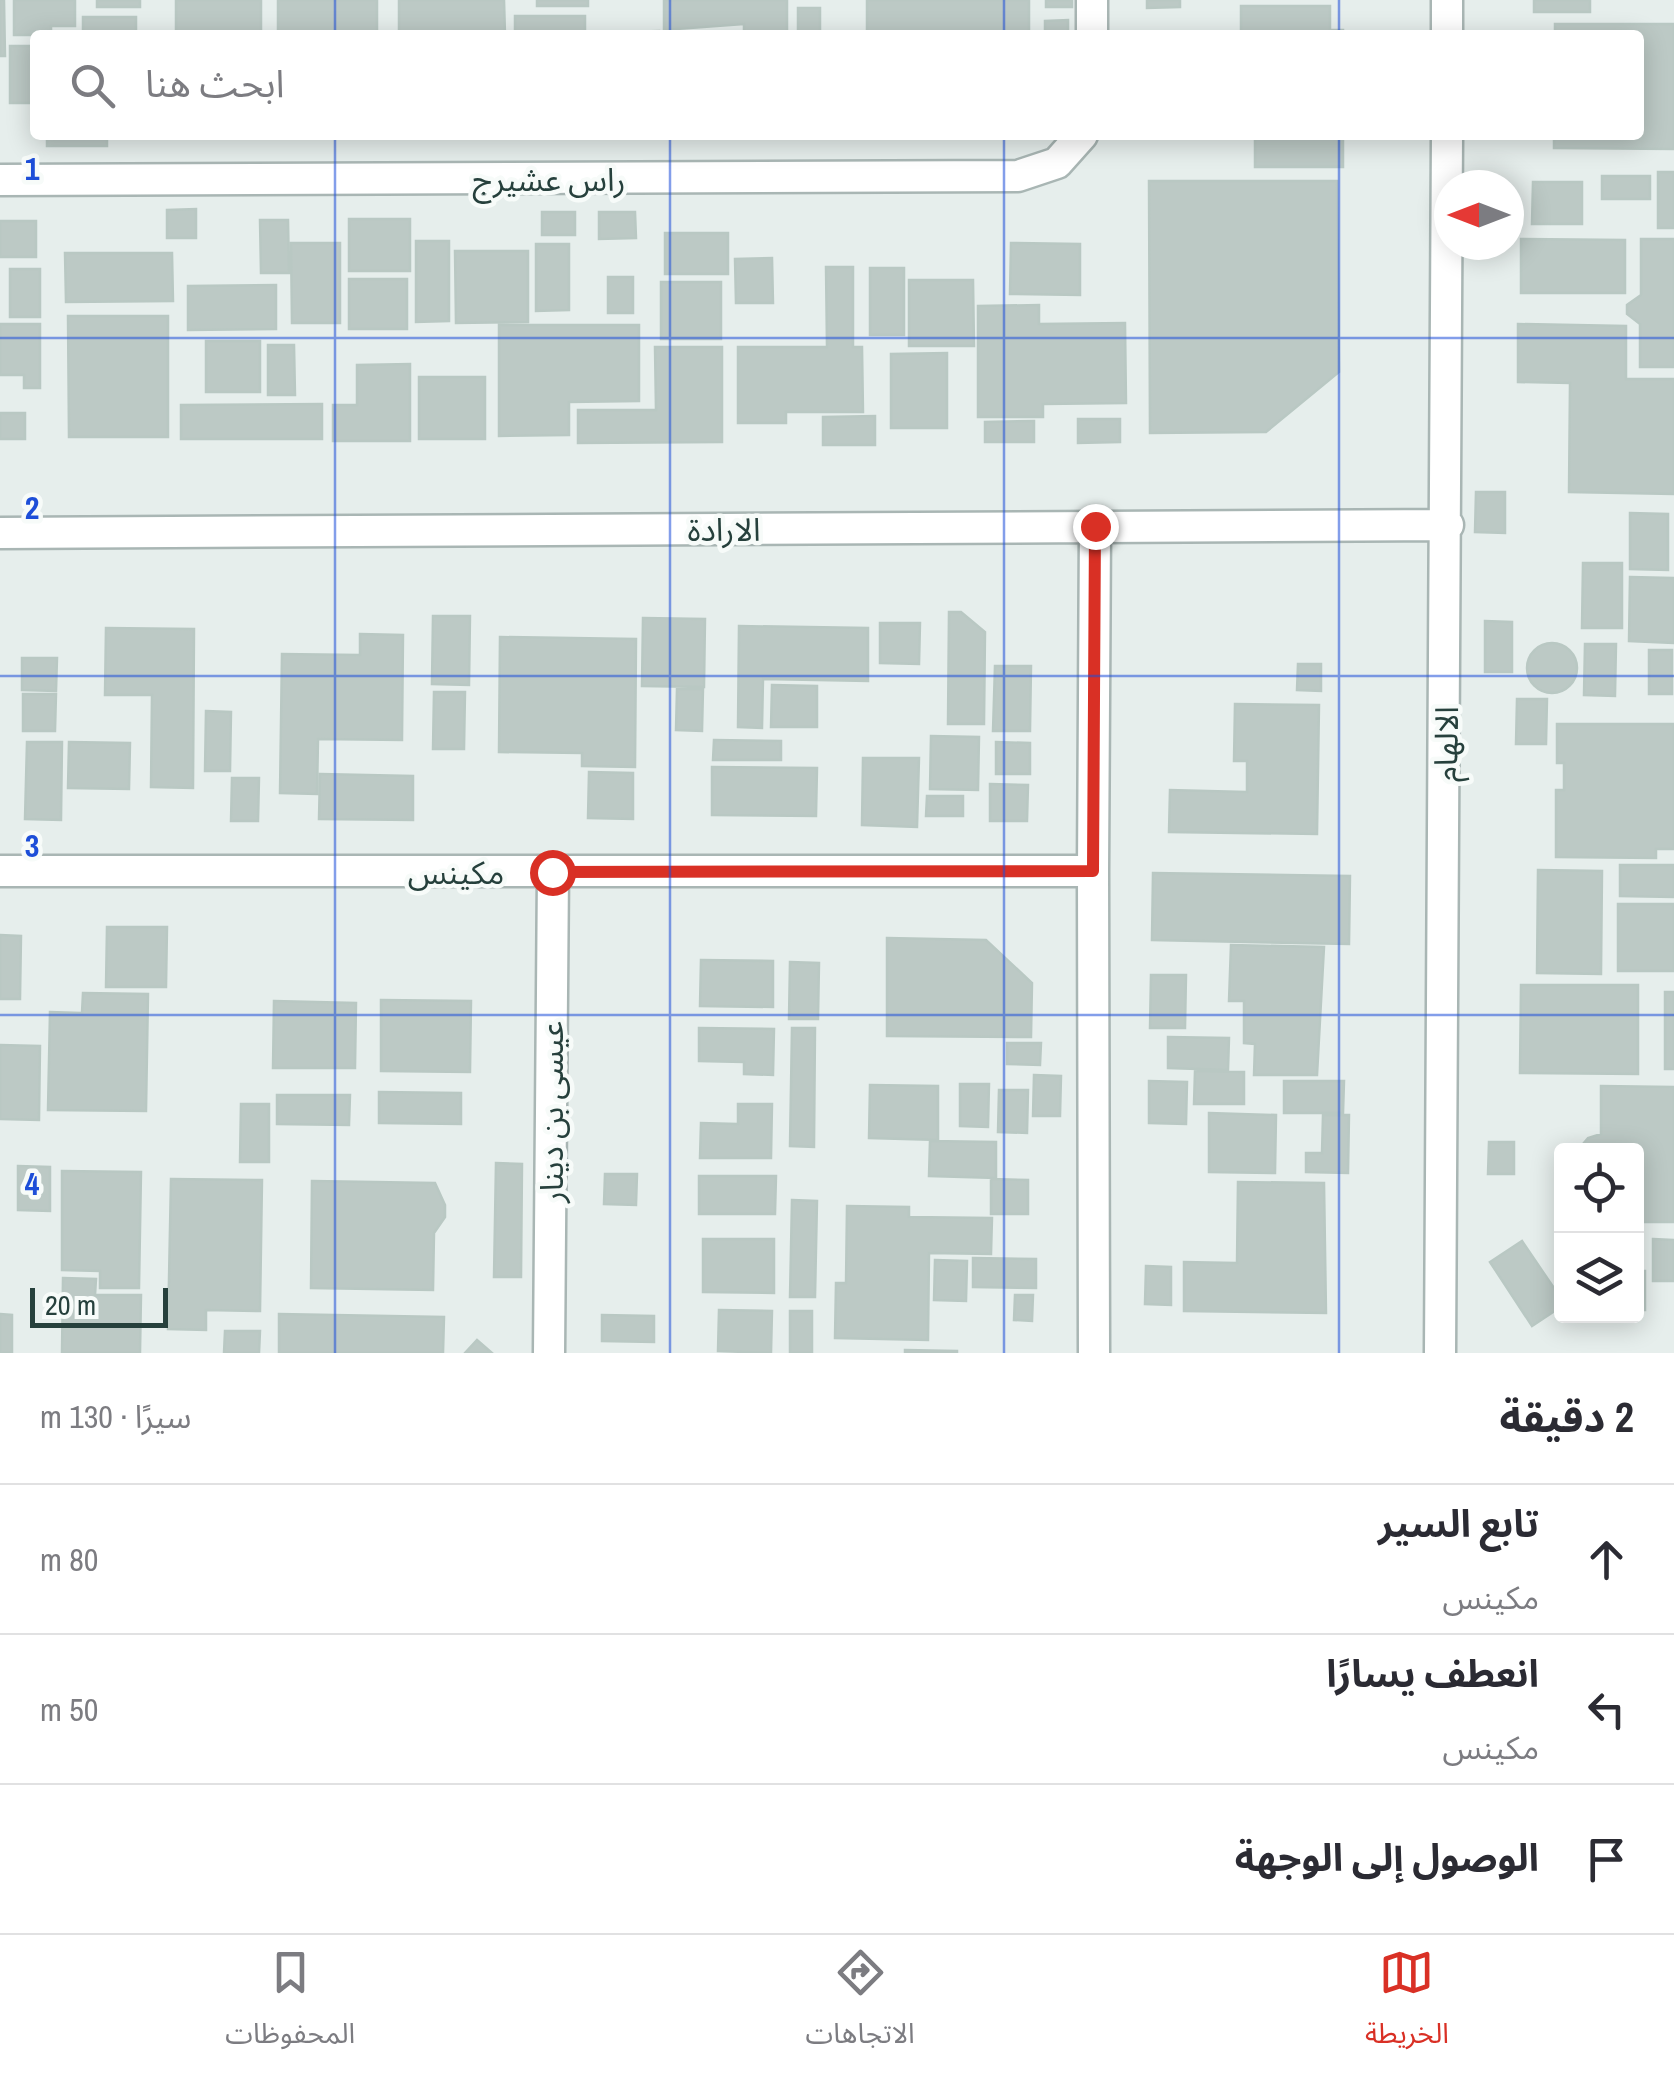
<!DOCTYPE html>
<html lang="ar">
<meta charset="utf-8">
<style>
body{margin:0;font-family:"Archivo Narrow","Noto Sans Arabic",sans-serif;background:#f2f2f3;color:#2b2b33;direction:rtl}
.controls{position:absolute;right:30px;bottom:30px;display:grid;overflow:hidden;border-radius:10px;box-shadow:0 5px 25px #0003}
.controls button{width:90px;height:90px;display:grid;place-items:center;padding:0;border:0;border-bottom:2px solid #e1e1e2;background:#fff;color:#2b2b33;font:50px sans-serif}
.compass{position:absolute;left:1434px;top:170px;width:90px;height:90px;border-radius:50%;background:#fff;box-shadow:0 5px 25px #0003;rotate:270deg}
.scale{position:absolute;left:30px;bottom:25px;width:138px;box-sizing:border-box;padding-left:10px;border:5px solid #26403c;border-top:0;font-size:28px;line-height:35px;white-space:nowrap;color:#26403c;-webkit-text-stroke:8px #f7fbf9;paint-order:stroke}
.stop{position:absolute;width:30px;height:30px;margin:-22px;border:8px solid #d93025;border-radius:50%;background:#fff}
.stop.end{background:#d93025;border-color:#fff;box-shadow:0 2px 10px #0008}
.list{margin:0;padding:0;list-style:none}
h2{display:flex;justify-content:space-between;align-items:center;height:130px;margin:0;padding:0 40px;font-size:42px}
h2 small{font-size:32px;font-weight:400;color:#7c7c81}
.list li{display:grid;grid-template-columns:65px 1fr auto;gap:30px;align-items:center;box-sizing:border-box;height:150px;padding:0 40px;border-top:2px solid #e1e1e2}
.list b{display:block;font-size:38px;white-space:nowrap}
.list p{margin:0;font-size:32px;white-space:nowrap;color:#7c7c81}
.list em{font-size:32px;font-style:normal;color:#7c7c81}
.icon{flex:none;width:55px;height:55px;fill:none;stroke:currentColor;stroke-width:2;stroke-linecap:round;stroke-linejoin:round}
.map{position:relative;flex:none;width:1674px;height:1353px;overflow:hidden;direction:ltr}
.search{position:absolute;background:#fff;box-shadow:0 5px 25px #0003;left:30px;right:30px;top:30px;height:110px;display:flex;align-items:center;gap:25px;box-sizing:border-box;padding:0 35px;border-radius:10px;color:#7c7c81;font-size:38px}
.sheet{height:580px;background:#fff}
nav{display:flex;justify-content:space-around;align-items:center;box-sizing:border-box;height:140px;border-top:2px solid #e1e1e2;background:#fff;font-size:28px;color:#7c7c81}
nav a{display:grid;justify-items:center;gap:5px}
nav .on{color:#d93025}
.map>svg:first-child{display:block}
.building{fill:#bcc9c5;stroke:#b9c8c3;stroke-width:2.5}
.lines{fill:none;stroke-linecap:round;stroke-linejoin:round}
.minor-casing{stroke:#a9b6b4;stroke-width:35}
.minor{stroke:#fff;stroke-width:30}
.route{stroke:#d93025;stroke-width:12}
.grid{fill:none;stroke:#1d4ed8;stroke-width:2.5;stroke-opacity:0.55}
.labels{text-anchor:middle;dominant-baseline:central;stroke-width:9;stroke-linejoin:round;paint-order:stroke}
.street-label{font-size:32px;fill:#26403c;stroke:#f7fbf9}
.grid-label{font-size:32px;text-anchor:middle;font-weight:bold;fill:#1d4ed8;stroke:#f7fbf9;stroke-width:9;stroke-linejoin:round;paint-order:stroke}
</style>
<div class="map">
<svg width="1674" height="1353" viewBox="0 0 1674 1353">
<rect width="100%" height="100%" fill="#e6eeec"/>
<path class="building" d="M 0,0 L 4,0 L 5,56 L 0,56 Z
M 14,0 L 75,0 L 75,26 L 51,26 L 51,35 L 14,35 Z
M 97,0 L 140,0 L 140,7 L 97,7 Z
M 176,0 L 261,0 L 261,35 L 176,35 Z
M 278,0 L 377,0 L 377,35 L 278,35 Z
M 399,0 L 504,0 L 505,35 L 399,35 Z
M 537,0 L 588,0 L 588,6 L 537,6 Z
M 664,0 L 787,0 L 787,35 L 744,35 L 744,24 L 664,30 Z
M 867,0 L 1029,0 L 1029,35 L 867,35 Z
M 1046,0 L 1072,0 L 1072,7 L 1046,7 Z
M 1147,0 L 1180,0 L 1180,7 L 1147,8 Z
M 1534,0 L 1590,0 L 1590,12 L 1534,12 Z
M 1241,6 L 1330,6 L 1330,30 L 1343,30 L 1343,35 L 1241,35 Z
M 798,8 L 820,8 L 820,35 L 798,35 Z
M 515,16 L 585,16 L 585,35 L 515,35 Z
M 83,17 L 136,17 L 136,35 L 83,35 Z
M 1068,20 L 1068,35 L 1045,35 L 1045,21 Z
M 1555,24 L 1674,24 L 1674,149 L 1554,148 L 1554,135 L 1639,135 L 1639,35 L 1555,35 Z
M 659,31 L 659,35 L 625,35 L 625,32 Z
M 10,46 L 35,46 L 35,103 L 10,103 Z
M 47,135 L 107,135 L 107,146 L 47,146 Z
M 1255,135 L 1343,135 L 1343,167 L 1255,167 Z
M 1658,172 L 1674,172 L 1674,228 L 1658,228 Z
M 1602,176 L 1650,176 L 1650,199 L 1602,199 Z
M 1149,181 L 1337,181 L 1339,372 L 1266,432 L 1150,433 Z
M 1533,182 L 1582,182 L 1582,224 L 1532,224 Z
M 196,209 L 196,238 L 167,238 L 167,210 Z
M 542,212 L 575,212 L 575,235 L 542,235 Z
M 599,212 L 635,212 L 636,238 L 599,239 Z
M 349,219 L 410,219 L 410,271 L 349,271 Z
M 260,220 L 288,220 L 289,273 L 261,273 Z
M 0,221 L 36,221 L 36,257 L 0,257 Z
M 665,233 L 728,233 L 728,274 L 665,274 Z
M 1521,239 L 1625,240 L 1625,293 L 1521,293 Z
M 1641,239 L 1674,239 L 1674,367 L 1640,367 L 1640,324 L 1627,314 L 1627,305 L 1641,295 Z
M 416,241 L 449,241 L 449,321 L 416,322 Z
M 291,243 L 340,243 L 340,323 L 292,323 Z
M 1011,243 L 1080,244 L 1080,295 L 1010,294 Z
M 536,244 L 569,244 L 569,310 L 536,311 Z
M 455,251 L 528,251 L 528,322 L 456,323 Z
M 65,253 L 172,253 L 173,301 L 66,302 Z
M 772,258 L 773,303 L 736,303 L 735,259 Z
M 826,267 L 853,267 L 853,347 L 862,347 L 863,412 L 786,412 L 786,423 L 738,423 L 738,347 L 827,347 Z
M 870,268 L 904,268 L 904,335 L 870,335 Z
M 10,269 L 40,269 L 40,317 L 10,317 Z
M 608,277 L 633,277 L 633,313 L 608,313 Z
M 349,279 L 407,279 L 407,329 L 349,329 Z
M 909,280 L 973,280 L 974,346 L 909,346 Z
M 661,282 L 721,282 L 721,339 L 661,339 Z
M 276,285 L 276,329 L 188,330 L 188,286 Z
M 1039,305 L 1039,324 L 1125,323 L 1126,403 L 1043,404 L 1043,417 L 978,417 L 978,306 Z
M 68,316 L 168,316 L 168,437 L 69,437 Z
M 0,324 L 40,324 L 40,388 L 24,388 L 24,375 L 0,375 Z
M 1518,324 L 1626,326 L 1626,379 L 1674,379 L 1674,494 L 1569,492 L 1570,383 L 1518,382 Z
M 499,325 L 639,325 L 639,401 L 569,402 L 569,435 L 499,436 Z
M 206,341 L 260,341 L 260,392 L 206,392 Z
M 268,345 L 294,345 L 295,395 L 268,395 Z
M 655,347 L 722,347 L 722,442 L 578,443 L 578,410 L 656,410 Z
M 947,353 L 947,428 L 891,428 L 891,354 Z
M 410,364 L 410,441 L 333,441 L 333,405 L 357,405 L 357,365 Z
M 419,377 L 485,377 L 485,439 L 419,439 Z
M 322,404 L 322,439 L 181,439 L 181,405 Z
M 0,413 L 25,413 L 25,439 L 0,439 Z
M 875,416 L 875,445 L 823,445 L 823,417 Z
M 1078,419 L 1120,419 L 1120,442 L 1078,443 Z
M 1034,421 L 1034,442 L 985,442 L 985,422 Z
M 1476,492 L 1505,492 L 1505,533 L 1475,532 Z
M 1630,513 L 1668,514 L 1668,570 L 1630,569 Z
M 1583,563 L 1622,563 L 1622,628 L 1582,628 Z
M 1630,577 L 1674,578 L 1674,643 L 1629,641 Z
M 949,612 L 961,612 L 985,632 L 984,724 L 948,724 Z
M 433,616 L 470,616 L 469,685 L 432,684 Z
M 643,618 L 705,619 L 704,687 L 642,686 Z
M 1485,621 L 1512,622 L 1512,672 L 1485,672 Z
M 880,623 L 920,623 L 919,664 L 880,663 Z
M 739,626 L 868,628 L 868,681 L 763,679 L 762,728 L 738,727 Z
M 106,628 L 194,629 L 193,788 L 151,787 L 152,695 L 105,695 Z
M 360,634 L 403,635 L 402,740 L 318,739 L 317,794 L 280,793 L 282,654 L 360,655 Z
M 500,637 L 636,639 L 635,767 L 582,766 L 582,753 L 499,752 Z
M1527 668a25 25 0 1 1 50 0a25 25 0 1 1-50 0Z
M 1585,644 L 1616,644 L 1615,696 L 1584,695 Z
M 1649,650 L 1672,650 L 1672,694 L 1649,694 Z
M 22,658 L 57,658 L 56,691 L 22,690 Z
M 1298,664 L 1321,664 L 1321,691 L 1297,690 Z
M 995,666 L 1031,666 L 1030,731 L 993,731 Z
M 772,685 L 817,686 L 817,727 L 771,727 Z
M 677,689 L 703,689 L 702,731 L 676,730 Z
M 434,692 L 465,692 L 464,749 L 433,749 Z
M 23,694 L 56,694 L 55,731 L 23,731 Z
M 1517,699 L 1547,699 L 1546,744 L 1516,744 Z
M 1235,704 L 1319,705 L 1317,834 L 1169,832 L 1170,790 L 1247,792 L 1247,761 L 1234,761 Z
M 206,711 L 231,712 L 230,771 L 205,771 Z
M 1557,724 L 1674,724 L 1674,849 L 1656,849 L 1656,858 L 1556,857 L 1556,790 L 1564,790 L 1564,763 L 1557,763 Z
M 931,736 L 979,737 L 978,790 L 930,789 Z
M 714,740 L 781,741 L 781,760 L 713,760 Z
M 27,742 L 62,742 L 61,820 L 25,819 Z
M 69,742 L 130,743 L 129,789 L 68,788 Z
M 996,742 L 1030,743 L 1030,774 L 996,774 Z
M 863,758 L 919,758 L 917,827 L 862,825 Z
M 712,767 L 817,768 L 816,816 L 712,815 Z
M 589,772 L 633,773 L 633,819 L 588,818 Z
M 320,774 L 413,776 L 413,820 L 319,819 Z
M 232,778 L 259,778 L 258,821 L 231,821 Z
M 990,784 L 1028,785 L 1027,821 L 990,821 Z
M 927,796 L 963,796 L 963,816 L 926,816 Z
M 1620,865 L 1674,865 L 1674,897 L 1620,896 Z
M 1538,870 L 1602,871 L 1601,974 L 1537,973 Z
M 1153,873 L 1350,876 L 1349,944 L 1152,940 Z
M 1618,904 L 1674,904 L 1674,971 L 1618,971 Z
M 107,927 L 167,927 L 166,987 L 106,987 Z
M 0,935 L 21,936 L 20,999 L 0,999 Z
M 887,938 L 986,940 L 1032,983 L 1031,1037 L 887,1036 Z
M 1231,945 L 1324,947 L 1317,1075 L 1254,1075 L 1255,1044 L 1244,1043 L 1244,1001 L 1229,1001 Z
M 701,960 L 773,961 L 773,1007 L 700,1006 Z
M 790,962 L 819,963 L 818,1019 L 789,1019 Z
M 1151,975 L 1186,975 L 1185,1028 L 1150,1028 Z
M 1521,985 L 1638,985 L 1638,1074 L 1520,1073 Z
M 1665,992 L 1674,992 L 1674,1069 L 1665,1069 Z
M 83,993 L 148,994 L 146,1111 L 48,1110 L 50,1012 L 82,1013 Z
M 381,1000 L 471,1001 L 470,1072 L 381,1071 Z
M 274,1001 L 356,1003 L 355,1068 L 273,1068 Z
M 699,1028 L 774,1029 L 773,1075 L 744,1074 L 744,1062 L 699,1061 Z
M 792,1028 L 815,1028 L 814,1147 L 790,1146 Z
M 1168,1037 L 1229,1038 L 1228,1070 L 1168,1068 Z
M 1007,1043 L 1041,1043 L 1040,1065 L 1007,1064 Z
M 0,1045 L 40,1046 L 39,1120 L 0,1119 Z
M 1195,1071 L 1244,1072 L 1244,1104 L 1194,1104 Z
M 1034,1075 L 1061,1076 L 1060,1116 L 1033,1116 Z
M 1149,1081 L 1187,1082 L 1186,1124 L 1149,1123 Z
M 1284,1081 L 1344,1081 L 1343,1113 L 1284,1113 Z
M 960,1084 L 989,1084 L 988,1127 L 960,1126 Z
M 870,1085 L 938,1086 L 938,1140 L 869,1138 Z
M 1601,1086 L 1674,1087 L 1674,1222 L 1636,1222 L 1636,1150 L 1578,1150 L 1588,1138 L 1601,1134 Z
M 999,1090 L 1028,1090 L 1027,1133 L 998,1132 Z
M 379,1092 L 461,1093 L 461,1124 L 379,1123 Z
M 277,1095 L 350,1095 L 349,1125 L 277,1124 Z
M 241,1104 L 269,1104 L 269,1162 L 240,1162 Z
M 738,1104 L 772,1104 L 771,1158 L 700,1158 L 701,1123 L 738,1124 Z
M 1209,1113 L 1276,1115 L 1275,1173 L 1209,1172 Z
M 1323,1115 L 1349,1115 L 1348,1173 L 1306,1172 L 1306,1153 L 1322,1153 Z
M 930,1141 L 996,1142 L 996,1178 L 929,1176 Z
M 1489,1142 L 1514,1142 L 1514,1174 L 1488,1174 Z
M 496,1163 L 522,1164 L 521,1277 L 494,1277 Z
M 18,1166 L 50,1167 L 50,1211 L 18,1210 Z
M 62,1171 L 141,1172 L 139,1288 L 100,1288 L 100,1271 L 62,1270 Z
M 605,1174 L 637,1174 L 636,1205 L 604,1204 Z
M 699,1176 L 776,1176 L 775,1214 L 699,1214 Z
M 171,1179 L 262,1180 L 260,1311 L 206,1310 L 206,1330 L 168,1329 Z
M 991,1179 L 1028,1180 L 1028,1214 L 991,1214 Z
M 312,1181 L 435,1183 L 445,1205 L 445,1217 L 434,1233 L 433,1290 L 311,1288 Z
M 1238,1182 L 1324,1183 L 1326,1313 L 1184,1311 L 1184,1262 L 1237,1263 Z
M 792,1200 L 817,1201 L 815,1297 L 790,1297 Z
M 847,1206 L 909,1207 L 909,1217 L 992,1218 L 991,1254 L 929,1253 L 928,1340 L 835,1338 L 836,1283 L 846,1283 Z
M 703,1239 L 774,1239 L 774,1293 L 703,1292 Z
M 1653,1239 L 1674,1240 L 1674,1281 L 1653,1281 Z
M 1522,1241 L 1562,1300 L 1562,1306 L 1532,1326 L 1490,1262 Z
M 973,1258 L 1036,1259 L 1036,1288 L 973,1287 Z
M 935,1260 L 967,1261 L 966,1301 L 934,1300 Z
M 1146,1266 L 1171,1267 L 1171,1305 L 1145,1304 Z
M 1636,1271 L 1645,1271 L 1645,1310 L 1636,1310 Z
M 63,1278 L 96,1279 L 95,1295 L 141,1295 L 140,1353 L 62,1353 Z
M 1015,1295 L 1033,1295 L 1032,1321 L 1014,1320 Z
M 719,1310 L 772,1311 L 771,1353 L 718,1351 Z
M 790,1311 L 812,1311 L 812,1353 L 790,1353 Z
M 0,1314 L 12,1315 L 12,1353 L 0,1353 Z
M 279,1314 L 444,1317 L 443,1353 L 279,1353 Z
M 602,1315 L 654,1316 L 654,1342 L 602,1341 Z
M 225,1331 L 260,1331 L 259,1353 L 224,1353 Z
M 477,1340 L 492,1353 L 465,1353 Z
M 905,1350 L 957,1351 L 957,1353 L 905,1353 Z"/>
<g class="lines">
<g class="minor-casing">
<path id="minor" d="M 1447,0 L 1447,35
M 1092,35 L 1092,0
M 0,180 L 1018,176 L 1057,163 L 1082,135
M 0,533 L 1448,525
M 0,871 L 1093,871 L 1094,1353
M 1093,871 L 1095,527
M 549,1353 L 553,872
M 1440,1353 L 1447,135"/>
</g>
<use href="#minor" class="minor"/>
</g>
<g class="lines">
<path class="route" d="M 552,872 L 1093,871 L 1095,526"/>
</g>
<path class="grid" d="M 335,0 L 335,35M 670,0 L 670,35M 1004,0 L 1004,35M 1339,0 L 1339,35M 335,135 L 335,1353M 670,135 L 670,1353M 1004,135 L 1004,1353M 1339,135 L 1339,1353M 0,338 L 1674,338M 0,676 L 1674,676M 0,1015 L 1674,1015"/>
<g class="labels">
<g class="street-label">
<text x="549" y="179">راس عشيرج</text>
<text x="724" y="529">الارادة</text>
<text transform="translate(1446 744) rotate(-89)">الالهام</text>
<text x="456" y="872">مكينس</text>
<text transform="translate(551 1112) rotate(-90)">عيسى بن دينار</text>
</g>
</g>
<g class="grid-label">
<text x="32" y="180">1</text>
<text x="32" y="519">2</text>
<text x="32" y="857">3</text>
<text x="32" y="1195">4</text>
</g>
</svg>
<div class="controls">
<button><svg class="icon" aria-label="locate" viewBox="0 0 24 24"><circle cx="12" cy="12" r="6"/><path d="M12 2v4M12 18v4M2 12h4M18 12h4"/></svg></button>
<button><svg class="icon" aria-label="layers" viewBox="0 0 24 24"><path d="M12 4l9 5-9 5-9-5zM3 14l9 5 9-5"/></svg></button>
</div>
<svg class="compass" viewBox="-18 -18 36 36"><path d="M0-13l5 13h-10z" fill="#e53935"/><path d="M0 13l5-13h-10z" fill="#7c7c81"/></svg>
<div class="scale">20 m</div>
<div class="stop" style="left:552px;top:872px"></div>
<div class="stop end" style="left:1095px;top:526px"></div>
<div class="search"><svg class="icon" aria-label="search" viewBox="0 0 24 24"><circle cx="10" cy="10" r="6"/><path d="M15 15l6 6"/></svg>ابحث هنا</div>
</div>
<section class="sheet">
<h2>2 دقيقة<small>سيرًا · 130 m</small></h2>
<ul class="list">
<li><svg class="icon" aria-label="ahead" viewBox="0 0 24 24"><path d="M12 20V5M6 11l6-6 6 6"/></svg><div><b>تابع السير</b><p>مكينس</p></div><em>80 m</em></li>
<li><svg class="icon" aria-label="left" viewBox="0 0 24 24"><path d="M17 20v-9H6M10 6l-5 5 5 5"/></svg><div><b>انعطف يسارًا</b><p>مكينس</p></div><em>50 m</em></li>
<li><svg class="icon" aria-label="arrive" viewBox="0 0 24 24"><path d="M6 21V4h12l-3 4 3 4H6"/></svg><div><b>الوصول إلى الوجهة</b></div></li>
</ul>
</section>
<nav>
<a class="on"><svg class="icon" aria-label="map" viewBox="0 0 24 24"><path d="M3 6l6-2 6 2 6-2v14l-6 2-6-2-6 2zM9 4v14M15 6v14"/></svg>الخريطة</a>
<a><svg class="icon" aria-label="directions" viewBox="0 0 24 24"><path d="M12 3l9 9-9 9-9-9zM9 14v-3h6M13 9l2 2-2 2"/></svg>الاتجاهات</a>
<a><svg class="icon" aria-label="saved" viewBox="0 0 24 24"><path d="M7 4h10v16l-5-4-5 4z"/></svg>المحفوظات</a>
</nav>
